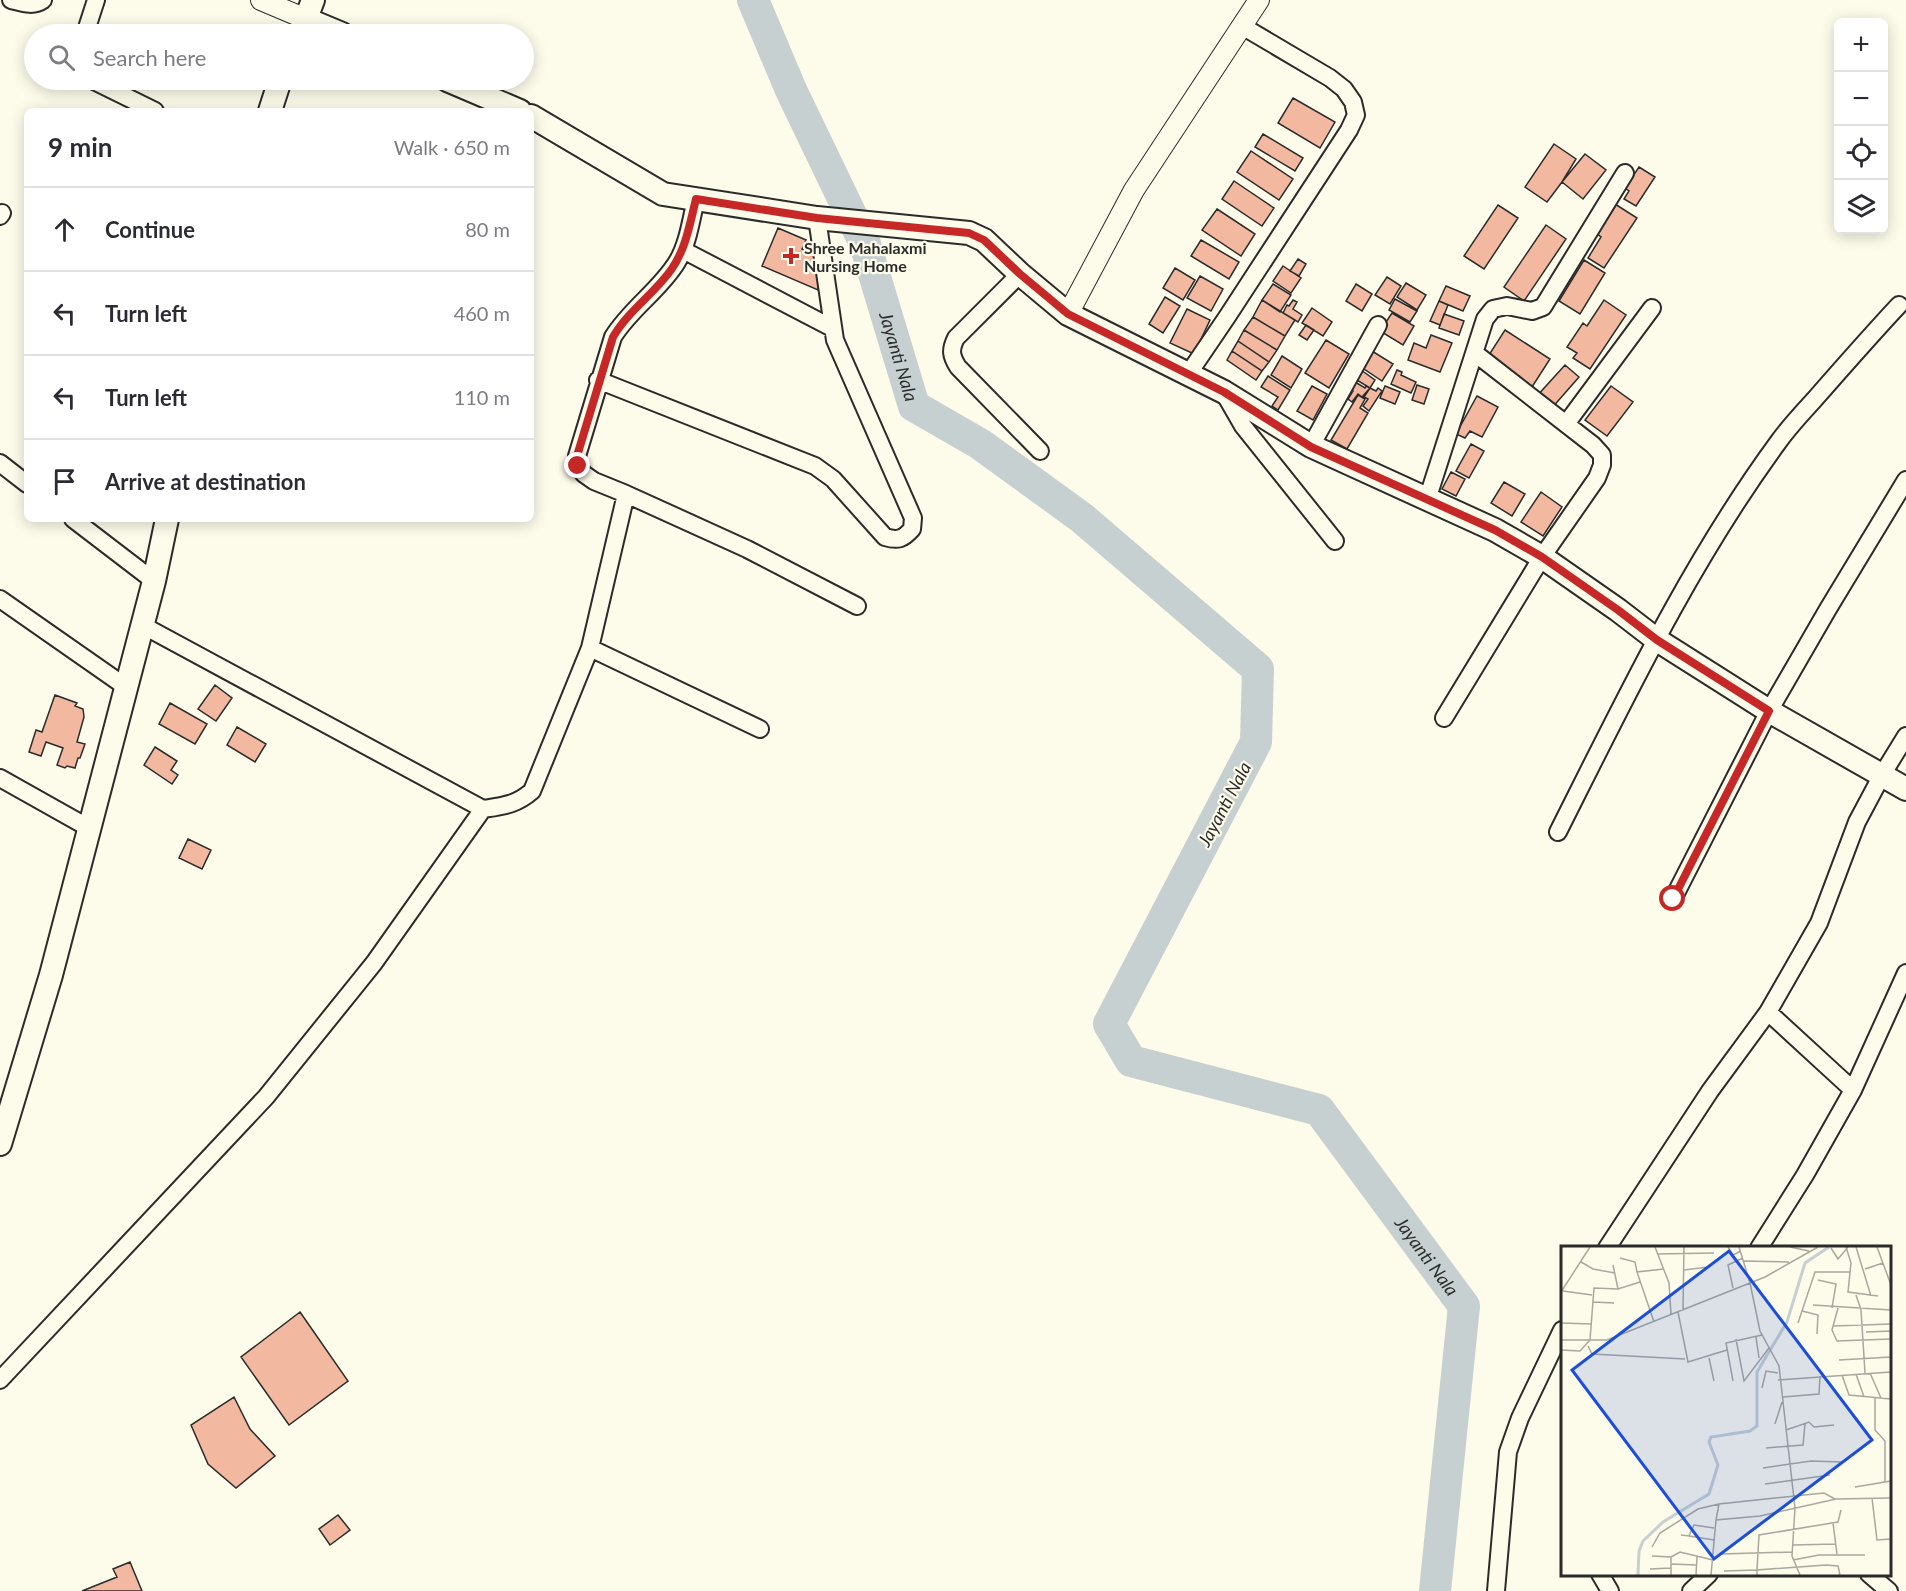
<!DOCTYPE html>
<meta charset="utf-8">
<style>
body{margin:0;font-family:Lato,sans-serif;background:#f2f2f3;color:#2b2b33}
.controls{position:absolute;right:18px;top:18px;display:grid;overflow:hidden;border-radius:9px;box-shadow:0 3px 15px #0003}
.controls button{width:54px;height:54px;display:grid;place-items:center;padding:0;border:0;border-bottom:2px solid #e1e1e2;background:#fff;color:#2b2b33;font:30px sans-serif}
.stop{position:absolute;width:18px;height:18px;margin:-14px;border:4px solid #c62828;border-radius:50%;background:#fff}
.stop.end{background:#c62828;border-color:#fff;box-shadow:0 2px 6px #0008}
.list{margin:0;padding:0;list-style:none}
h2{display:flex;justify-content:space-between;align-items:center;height:78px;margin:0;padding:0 24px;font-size:26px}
h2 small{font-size:20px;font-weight:400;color:#7c7c81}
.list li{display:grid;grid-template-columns:39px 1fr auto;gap:18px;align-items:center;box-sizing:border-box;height:84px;padding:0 24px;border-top:2px solid #e1e1e2}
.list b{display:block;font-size:22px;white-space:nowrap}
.list em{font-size:20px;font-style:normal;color:#7c7c81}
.icon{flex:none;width:33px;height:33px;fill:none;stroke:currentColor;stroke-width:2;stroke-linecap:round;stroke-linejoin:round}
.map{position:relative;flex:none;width:1906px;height:1591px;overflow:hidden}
.search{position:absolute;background:#fff;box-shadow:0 3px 15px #0003;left:24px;top:24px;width:510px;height:66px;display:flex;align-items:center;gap:15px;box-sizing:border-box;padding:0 21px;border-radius:33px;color:#7c7c81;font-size:22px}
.panel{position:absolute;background:#fff;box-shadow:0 3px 15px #0003;left:24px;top:108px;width:510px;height:414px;border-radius:9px}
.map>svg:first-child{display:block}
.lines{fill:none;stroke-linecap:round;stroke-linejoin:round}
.river{stroke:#c7d0d0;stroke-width:32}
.building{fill:#f2b8a0;stroke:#2b2b2b;stroke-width:1.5}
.minor-casing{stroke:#2b2b2b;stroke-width:20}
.tertiary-casing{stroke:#2b2b2b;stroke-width:22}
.secondary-casing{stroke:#2b2b2b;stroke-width:26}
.minor{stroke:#fdfbea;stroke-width:16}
.tertiary{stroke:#fdfbea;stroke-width:20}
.secondary{stroke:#fdfbea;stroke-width:22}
.route{stroke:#c62828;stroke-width:8}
.poi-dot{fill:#c62828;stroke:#fdfbea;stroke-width:2}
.labels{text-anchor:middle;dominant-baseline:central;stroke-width:4.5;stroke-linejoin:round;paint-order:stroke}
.poi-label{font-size:16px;font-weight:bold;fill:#2b2b2b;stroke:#fdfbea;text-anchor:start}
.water-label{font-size:18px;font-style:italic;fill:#2b2b2b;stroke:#fdfbea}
.inset-river{fill:none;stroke:#c7d0d0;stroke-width:3}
.inset-road{fill:none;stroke:#a9a89e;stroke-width:1.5}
.view{fill:#1d4ed8;fill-opacity:0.15;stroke:#1d4ed8;stroke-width:3}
.inset-edge{fill:none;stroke:#2b2b2b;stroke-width:3}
</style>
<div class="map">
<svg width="1906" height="1591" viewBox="0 0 1906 1591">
<rect width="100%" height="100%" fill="#fdfbea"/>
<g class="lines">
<path class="river" id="s1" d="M 753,0 L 791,90 L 865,244 L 914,406 L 980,444 L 1082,518 L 1258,669 L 1256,742 L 1109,1024 L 1131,1061 L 1319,1110 L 1464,1306 L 1435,1591"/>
</g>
<path class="building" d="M 1293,98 L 1335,122 L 1320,148 L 1278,123 Z
M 1263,134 L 1303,158 L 1295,171 L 1255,147 Z
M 1554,144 L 1576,159 L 1562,182 L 1547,202 L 1525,187 Z
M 1251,151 L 1293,179 L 1279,200 L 1237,172 Z
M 1585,154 L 1606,170 L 1583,199 L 1562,182 Z
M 1639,167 L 1655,177 L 1636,206 L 1624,199 L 1629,191 L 1625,188 Z
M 1234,181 L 1274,208 L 1262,226 L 1222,199 Z
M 1615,204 L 1637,218 L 1604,268 L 1588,258 L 1601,237 L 1596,233 Z
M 1498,205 L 1518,218 L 1484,269 L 1464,256 Z
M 1217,209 L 1255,234 L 1241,256 L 1202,230 Z
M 1546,225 L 1566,239 L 1524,301 L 1504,287 Z
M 778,228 L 806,240 L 802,249 L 821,257 L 818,290 L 762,266 Z
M 1201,240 L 1239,262 L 1229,279 L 1191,256 Z
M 1298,259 L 1306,264 L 1299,276 L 1290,271 Z
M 1584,260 L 1605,273 L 1580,314 L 1559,301 Z
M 1283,266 L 1301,278 L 1291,293 L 1273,281 Z
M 1175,268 L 1195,280 L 1183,300 L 1163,288 Z
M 1200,276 L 1223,289 L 1211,311 L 1187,298 Z
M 1387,277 L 1401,286 L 1390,304 L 1375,295 Z
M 1406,283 L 1426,295 L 1417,310 L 1397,297 Z
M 1273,284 L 1291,295 L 1280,312 L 1262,300 Z
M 1356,284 L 1372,294 L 1362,311 L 1346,301 Z
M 1446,286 L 1470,296 L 1463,311 L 1439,301 Z
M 1165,297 L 1180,306 L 1163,333 L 1149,324 Z
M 1395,299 L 1417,311 L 1410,322 L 1389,310 Z
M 1262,300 L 1295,320 L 1285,336 L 1253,317 Z
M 1293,300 L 1297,302 L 1293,309 L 1302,315 L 1298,322 L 1283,313 L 1287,305 L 1289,306 Z
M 1604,300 L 1626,315 L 1590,369 L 1573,358 L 1577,353 L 1567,347 L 1583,323 L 1587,326 Z
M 1439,301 L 1448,305 L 1440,325 L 1430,321 Z
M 1312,308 L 1332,322 L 1323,336 L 1302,323 Z
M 1187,309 L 1210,320 L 1194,354 L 1170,343 Z
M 1392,313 L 1414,326 L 1403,345 L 1380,331 Z
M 1444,314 L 1464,321 L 1459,335 L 1439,328 Z
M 1253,317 L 1285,336 L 1277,350 L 1244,330 Z
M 1306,325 L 1314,330 L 1307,340 L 1299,335 Z
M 1244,330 L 1277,350 L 1269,362 L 1238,341 Z
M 1505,330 L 1550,359 L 1532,387 L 1487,358 Z
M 1431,335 L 1452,343 L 1440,372 L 1408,360 L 1414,343 L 1426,348 Z
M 1326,340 L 1349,354 L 1329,388 L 1305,373 Z
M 1238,341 L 1269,362 L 1262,371 L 1232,351 Z
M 1232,351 L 1262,371 L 1256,380 L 1227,360 Z
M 1372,351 L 1393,364 L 1382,381 L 1361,367 Z
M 1282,356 L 1302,369 L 1291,388 L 1271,375 Z
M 1565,365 L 1579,377 L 1551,409 L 1536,397 Z
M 1361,370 L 1375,380 L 1370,388 L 1355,379 Z
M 1397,370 L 1402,372 L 1401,375 L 1416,382 L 1411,393 L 1391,384 Z
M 1268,376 L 1290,390 L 1278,410 L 1272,406 L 1278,397 L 1261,387 Z
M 1355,382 L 1365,388 L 1366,386 L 1370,388 L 1362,397 L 1358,394 L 1352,402 L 1348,399 L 1353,391 L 1350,389 Z
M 1417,385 L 1429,389 L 1424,404 L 1412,400 Z
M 1312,386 L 1327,394 L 1313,420 L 1297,411 Z
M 1385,386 L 1400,392 L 1395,404 L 1380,398 Z
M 1611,386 L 1633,402 L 1607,436 L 1585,420 Z
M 1370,388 L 1376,391 L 1378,388 L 1382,391 L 1369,411 L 1363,406 L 1368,399 L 1364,397 Z
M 1358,395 L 1365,399 L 1360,408 L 1368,413 L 1347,449 L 1331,440 Z
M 1477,396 L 1498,407 L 1482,437 L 1470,431 L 1465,438 L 1456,434 Z
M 1471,444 L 1484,451 L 1469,478 L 1456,471 Z
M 1451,472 L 1465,479 L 1456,496 L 1442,489 Z
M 1504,482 L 1525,494 L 1512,516 L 1491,503 Z
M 1541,492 L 1562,507 L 1543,536 L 1521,522 Z
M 215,685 L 232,698 L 216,721 L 198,709 Z
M 55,695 L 77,703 L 75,706 L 83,709 L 84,717 L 77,742 L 85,744 L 80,758 L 78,758 L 75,768 L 67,766 L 65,768 L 57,765 L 63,748 L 46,742 L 41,756 L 29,752 L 36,730 L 42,732 Z
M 170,703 L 207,724 L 195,744 L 159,724 Z
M 237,727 L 266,744 L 255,762 L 227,745 Z
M 155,747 L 177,761 L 171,770 L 178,775 L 172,784 L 144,765 Z
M 188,839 L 211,850 L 202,869 L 179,858 Z
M 300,1312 L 348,1381 L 289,1425 L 241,1357 Z
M 234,1397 L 250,1429 L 275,1456 L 236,1488 L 208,1464 L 191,1425 Z
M 338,1515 L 350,1530 L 330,1545 L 319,1529 Z
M 130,1562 L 142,1591 L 82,1591 L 117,1577 L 113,1569 Z"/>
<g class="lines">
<g class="minor-casing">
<path id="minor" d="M 11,0 C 23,3 33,7 43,0
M 85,34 L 96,0
M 92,80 L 155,111
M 696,199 C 691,220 688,244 677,262 C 660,290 630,309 613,337 L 577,456 L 578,466 L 584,474 L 594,481 L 626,494 L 747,549 L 857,606
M 0,216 L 2,213
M 683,250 L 832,328
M 1020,274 L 956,338 C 950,350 951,356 958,367 L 1040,451
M 1189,373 L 1227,317 L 1349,130 L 1356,115 L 1353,102 L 1344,89 L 1330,78 L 1242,26
M 598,380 L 815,466 L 833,479 L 885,537 C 898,541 903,539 912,529 L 913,518 L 835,340 L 817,218
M 1224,393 L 1243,426 L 1335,541
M 1566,424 L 1652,308
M 1311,446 L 1378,325
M 0,463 L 27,484
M 1427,500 L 1485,319 L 1493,309 L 1507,306 L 1532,311 L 1543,307 L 1625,173
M 73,519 L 154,581
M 0,599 L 126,687
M 142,625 L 483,809 C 503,806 516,805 532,791 L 590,648 L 626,494
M 590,648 L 760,729
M 1444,718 L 1542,557 L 1597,478 L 1602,465 L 1602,455 L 1593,445 L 1476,354
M 0,778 L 89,828
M 1558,832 C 1625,699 1690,562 1779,441 C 1789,427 1802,413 1814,400 C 1842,368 1870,336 1899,305
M 1673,899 L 1769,711 L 1828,609 L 1906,480
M 1768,1012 L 1853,1090
M 1607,1248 L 1710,1091 L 1768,1012 L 1819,923 L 1857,822 L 1882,775 L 1906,736
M 1759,1248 L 1805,1175 L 1853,1090 L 1906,973
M 0,1380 L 266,1097 L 374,963 L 483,809
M 1600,1574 L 1610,1591
M 1869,1574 L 1889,1591
M 1496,1591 L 1508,1452 L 1520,1418 L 1562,1330
M 1691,1591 L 1709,1574"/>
</g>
<g class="tertiary-casing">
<path id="tertiary" d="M 261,0 L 306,19
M 1068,314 L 1134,190 L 1259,0"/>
</g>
<g class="secondary-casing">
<path id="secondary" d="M 306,19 L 342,34
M 300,34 L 313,0
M 447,80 L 520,111
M 270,111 L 280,80
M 531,116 L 663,194 L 817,218 L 969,233 L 984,240 L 1020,274 L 1068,314 L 1224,392 L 1311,446 L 1495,530 L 1542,557 L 1618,610 L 1657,640 L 1769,711 L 1906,789
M 0,1144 L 51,975 L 154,581 L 167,519"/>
</g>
<use href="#minor" class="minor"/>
<use href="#tertiary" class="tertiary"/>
<use href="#secondary" class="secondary"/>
</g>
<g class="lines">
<path class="route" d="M 578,466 L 577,456 L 613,337 C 628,311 654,294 671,270 C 686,249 690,223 696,199 L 817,218 L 969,233 L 984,240 L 1020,274 L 1068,314 L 1224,392 L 1311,447 L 1495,530 L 1542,557 L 1618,610 L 1657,640 L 1769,711 L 1673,899"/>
</g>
<path class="poi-dot" d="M788 247h6v6h6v6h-6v6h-6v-6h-6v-6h6z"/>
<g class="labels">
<g class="poi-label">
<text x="804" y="247">Shree Mahalaxmi<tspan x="804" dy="18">Nursing Home</tspan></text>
</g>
<g class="water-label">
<text stroke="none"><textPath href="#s1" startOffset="386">Jayanti Nala</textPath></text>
<text transform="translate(1224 804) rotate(-62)">Jayanti Nala</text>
<text stroke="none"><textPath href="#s1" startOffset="1682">Jayanti Nala</textPath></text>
</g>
</g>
<g transform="translate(1561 1246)">
<rect width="330" height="330" fill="#fdfbea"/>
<path class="inset-river" d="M 77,329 L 78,305 L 82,295 L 102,276 L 148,248 L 157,219 L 148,196 L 150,191 L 189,185 L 196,180 L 196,126 L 226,76 L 244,17 L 268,1"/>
<path class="inset-road" d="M 94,1 L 108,37 L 110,68M 167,1 L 172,9 L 180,5M 178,1 L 189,37M 229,1 L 248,5M 285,1 L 290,17 L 287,46 L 317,50M 295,1 L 310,50M 316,1 L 330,39M 270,2 L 277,13 L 287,1M 96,8 L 153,7M 59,12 L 74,16 L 76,26M 183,15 L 228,16M 20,16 L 32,23 L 54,27M 52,19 L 57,43M 304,23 L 322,17M 123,24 L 147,21M 257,34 L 275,38 L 271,62M 189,37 L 199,85 L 218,120 L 234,262 L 231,310 L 239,329M 172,42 L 167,19 L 182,12M 2,45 L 31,49M 0,46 L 29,1M 295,49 L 300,64 L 304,127M 32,56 L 53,57M 252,59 L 330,64M 277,62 L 271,84 L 276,95 L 330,93M 122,64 L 123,1M 241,65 L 257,69 L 256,88M 117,66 L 127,116 L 166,104M 93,76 L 76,26 L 103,23M 0,77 L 31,78M 237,77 L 254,26 L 289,26M 272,80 L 330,78M 305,86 L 330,85M 195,91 L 198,112M 175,93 L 183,135 L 208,102M 0,94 L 29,94 L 33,42 L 57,43 L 79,36M 27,100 L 31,108 L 124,113M 0,104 L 19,105 L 29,94 L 46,94 L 204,31 L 257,1M 148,112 L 153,135M 278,114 L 330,111M 309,127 L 320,152M 295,128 L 303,151M 281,129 L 288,149 L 330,153M 217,134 L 330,126M 172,135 L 165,97 L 201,89M 201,142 L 205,125 L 217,127M 222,151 L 258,148 L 259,130M 314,152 L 314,184 L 324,195 L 324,236M 214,178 L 221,156M 225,184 L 248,176 L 253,181 L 273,179M 205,202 L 242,199 L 244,178M 202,222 L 250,215 L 280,216M 204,238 L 269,229M 294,241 L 330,235M 311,252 L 316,294 L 330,293M 155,274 L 158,258 L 263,247 L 274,253M 272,277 L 276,308M 120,289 L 128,290 L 133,279 L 153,282M 128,290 L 153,294M 232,299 L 275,298M 91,301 L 99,287 L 137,263 L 158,258M 160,308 L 231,306M 91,310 L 110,311 L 110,317M 110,311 L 119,306 L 152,314M 232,314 L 258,309 L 304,309M 89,323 L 110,322M 163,325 L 196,324 L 198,289 L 277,276 L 280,264M 110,329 L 110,318 L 136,319M 135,329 L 136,311M 150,329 L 155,274 L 199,270 L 275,253 L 330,252M 196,329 L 196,324 L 265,319 L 277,320 L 279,329"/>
<path class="view" d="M 168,5 L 311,194 L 153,313 L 11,124 Z"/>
<rect width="330" height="330" class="inset-edge"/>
</g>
</svg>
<div class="controls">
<button>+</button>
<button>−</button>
<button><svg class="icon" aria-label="locate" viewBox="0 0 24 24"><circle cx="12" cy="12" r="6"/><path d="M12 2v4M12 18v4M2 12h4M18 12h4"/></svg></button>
<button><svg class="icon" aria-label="layers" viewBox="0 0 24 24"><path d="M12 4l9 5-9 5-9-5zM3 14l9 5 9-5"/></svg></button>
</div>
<div class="stop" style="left:1673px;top:899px"></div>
<div class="stop end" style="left:578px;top:466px"></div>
<div class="search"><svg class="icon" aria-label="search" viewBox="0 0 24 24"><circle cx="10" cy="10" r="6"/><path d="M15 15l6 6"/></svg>Search here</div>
<section class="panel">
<h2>9 min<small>Walk · 650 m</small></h2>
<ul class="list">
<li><svg class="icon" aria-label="ahead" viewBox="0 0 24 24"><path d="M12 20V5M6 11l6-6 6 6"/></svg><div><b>Continue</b></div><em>80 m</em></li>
<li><svg class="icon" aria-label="left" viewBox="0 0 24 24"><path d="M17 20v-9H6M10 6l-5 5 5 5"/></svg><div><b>Turn left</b></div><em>460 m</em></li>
<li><svg class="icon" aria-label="left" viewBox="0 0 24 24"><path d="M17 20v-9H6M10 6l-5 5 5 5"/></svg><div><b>Turn left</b></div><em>110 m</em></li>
<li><svg class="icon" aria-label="arrive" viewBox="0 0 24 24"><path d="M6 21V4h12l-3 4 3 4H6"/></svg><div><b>Arrive at destination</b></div></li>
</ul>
</section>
</div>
